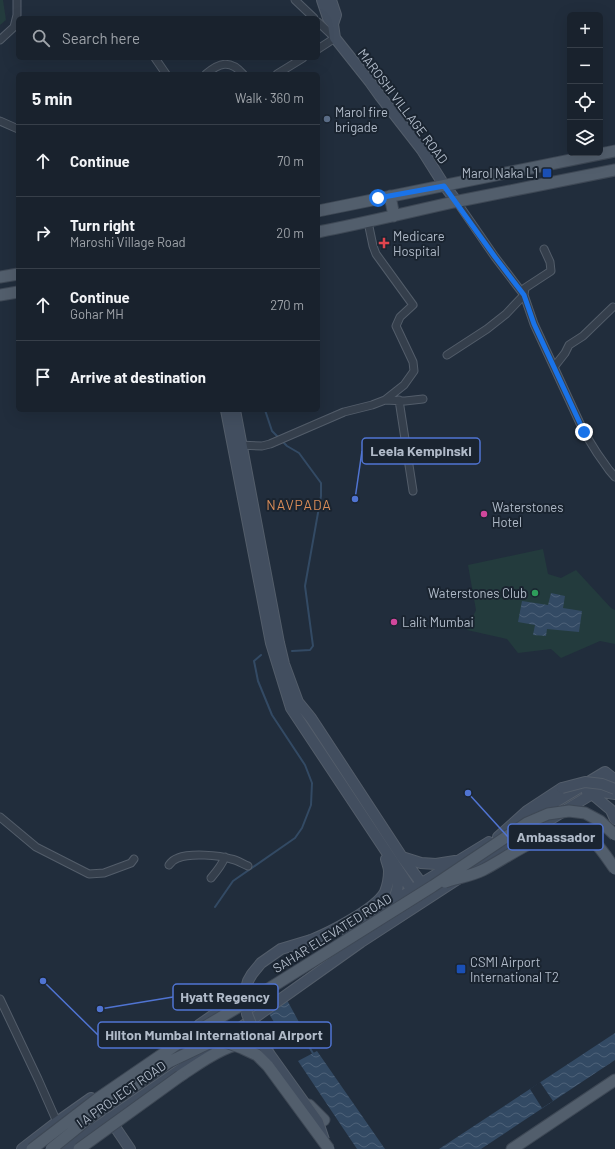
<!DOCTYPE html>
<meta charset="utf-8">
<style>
body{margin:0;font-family:Barlow,sans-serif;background:#222a35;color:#f1f3f6}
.controls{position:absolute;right:12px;top:12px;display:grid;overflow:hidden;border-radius:6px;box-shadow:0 4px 16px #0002}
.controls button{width:36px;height:36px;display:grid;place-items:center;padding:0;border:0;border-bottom:1px solid #373f49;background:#19222d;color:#f1f3f6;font:20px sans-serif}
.stop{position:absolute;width:12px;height:12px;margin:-9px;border:3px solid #1a73e8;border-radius:50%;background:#fff}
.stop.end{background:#1a73e8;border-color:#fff;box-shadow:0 1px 4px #0008}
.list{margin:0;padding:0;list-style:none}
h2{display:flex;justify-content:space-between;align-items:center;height:52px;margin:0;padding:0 16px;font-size:17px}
h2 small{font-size:13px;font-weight:400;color:#9fa4aa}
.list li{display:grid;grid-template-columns:26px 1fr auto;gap:12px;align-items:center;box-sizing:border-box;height:72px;padding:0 16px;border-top:1px solid #373f49}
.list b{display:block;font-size:15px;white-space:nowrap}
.list p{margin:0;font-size:13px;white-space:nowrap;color:#9fa4aa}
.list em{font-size:13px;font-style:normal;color:#9fa4aa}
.icon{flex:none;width:22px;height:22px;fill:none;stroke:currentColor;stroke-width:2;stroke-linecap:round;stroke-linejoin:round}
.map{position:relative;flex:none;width:615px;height:1149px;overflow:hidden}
.search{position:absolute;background:#19222d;box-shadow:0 4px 16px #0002;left:16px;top:16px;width:304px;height:44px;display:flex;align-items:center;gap:10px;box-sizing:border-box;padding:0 14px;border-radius:6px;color:#9fa4aa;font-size:15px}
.panel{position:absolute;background:#19222d;box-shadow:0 4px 16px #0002;left:16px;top:72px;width:304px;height:340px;border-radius:6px}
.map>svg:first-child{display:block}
.park{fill:#233b3d}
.water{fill:url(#water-waves)}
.pier{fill:#212d3c}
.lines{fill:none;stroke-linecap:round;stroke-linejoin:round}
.stream{stroke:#334a64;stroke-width:2}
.street-casing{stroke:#535d6a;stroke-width:9}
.secondary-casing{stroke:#535d6a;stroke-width:12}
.primary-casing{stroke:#3e4855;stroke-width:13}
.street{stroke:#353f4c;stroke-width:7}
.secondary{stroke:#424e5f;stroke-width:10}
.primary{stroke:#525e6c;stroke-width:11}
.secondary-bridge-casing{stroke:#535d6a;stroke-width:12;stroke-linecap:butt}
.primary-bridge-casing{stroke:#3e4855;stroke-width:13;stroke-linecap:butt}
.secondary-bridge{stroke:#424e5f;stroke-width:10}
.primary-bridge{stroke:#525e6c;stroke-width:11}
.route{stroke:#1a73e8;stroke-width:5}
.service-dot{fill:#5c6f8a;stroke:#1a2430;stroke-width:1.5}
.transit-dot{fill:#1a4fb4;stroke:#1a2430;stroke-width:1.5}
.health-dot{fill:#e0444e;stroke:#1a2430;stroke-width:1.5}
.hotel-dot{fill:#d1479c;stroke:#1a2430;stroke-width:1.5}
.leisure-dot{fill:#2e9e5b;stroke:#1a2430;stroke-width:1.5}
.labels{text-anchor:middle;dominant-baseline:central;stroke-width:4;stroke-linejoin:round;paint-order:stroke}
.street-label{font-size:13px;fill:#b0bac8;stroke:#1a2430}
.poi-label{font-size:13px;fill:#b0bac8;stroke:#1a2430;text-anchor:start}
.neighbourhood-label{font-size:14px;letter-spacing:1px;fill:#da8c58;stroke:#1a2430}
.leader{fill:none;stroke:#5074d2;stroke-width:1.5}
.callout-dot{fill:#5074d2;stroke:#1a2430;stroke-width:1.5}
.callout{fill:#1a2430;stroke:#5074d2;stroke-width:1.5}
.callout-label{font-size:14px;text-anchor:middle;font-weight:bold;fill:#b0bac8}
</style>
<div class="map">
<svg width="615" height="1149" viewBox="0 0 615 1149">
<defs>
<pattern id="water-waves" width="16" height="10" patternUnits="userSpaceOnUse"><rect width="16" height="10" fill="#334a64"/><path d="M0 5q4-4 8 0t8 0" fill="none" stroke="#4e6279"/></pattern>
</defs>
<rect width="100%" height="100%" fill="#212d3c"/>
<path class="park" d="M 0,0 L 3,0 L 6,20 L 0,25 Z
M 543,549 L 548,574 L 561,578 L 576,570 L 611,608 L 615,610 L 615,644 L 600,641 L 561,658 L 551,649 L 518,653 L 507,639 L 467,630 L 476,610 L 468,565 Z"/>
<path class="water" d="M 551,593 L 565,596 L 563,608 L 582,611 L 579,632 L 547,629 L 546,636 L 533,635 L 535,625 L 518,622 L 522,601 L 548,605 Z
M 287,1000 L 306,1035 L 288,1046 L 268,1012 Z
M 615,1033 L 615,1060 L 481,1149 L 439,1149 Z
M 317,1051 L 385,1149 L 357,1149 L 298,1061 Z"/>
<path class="pier" d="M 540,1082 L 553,1101 L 542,1108 L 530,1089 Z"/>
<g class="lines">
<path class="stream" d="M 265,410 L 272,431 L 287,446 L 299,453 L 321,483 L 321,496 L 305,586 L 313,646 L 310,650 L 292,651
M 215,907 L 233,881 L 295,838 L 302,828 L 311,805 L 312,783 L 305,765 L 272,715 L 258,681 L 254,661 L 261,655
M 302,1035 L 314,1055"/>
<g class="street-casing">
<path id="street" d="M 295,0 L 314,18
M 318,22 L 335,38 L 318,49
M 0,40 L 14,27 L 17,15 L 17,0
M 155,58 L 166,74
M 206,74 C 219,63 230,59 243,74
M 277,74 L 303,58
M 0,121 L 18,129
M 457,202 L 495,257 L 524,295 L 534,324 L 584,432 L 597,453 L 609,470 L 615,477
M 368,222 L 373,246 L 376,254 L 413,305 L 400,317 L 396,326 L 413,362 L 414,371 L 404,385 L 385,400
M 447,355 L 487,329 L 506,314 L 524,295 L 525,288 L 551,271 L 550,262 L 544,249
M 554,367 L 565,353 L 569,345 L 583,336 L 613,307
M 399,400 L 413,491
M 238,445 L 262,446 L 270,444 L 344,412 L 372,405 L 385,400 L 405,401 L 423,399
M 0,817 L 36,847 L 89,874 L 104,873 L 131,863 L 134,859
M 169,865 C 171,862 175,859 178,858 C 190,853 219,855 231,859 C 237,860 243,864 248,866
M 211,878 C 217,871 222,865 225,857
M 0,999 L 38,1079 L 57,1122"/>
</g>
<g class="secondary-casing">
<path id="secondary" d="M 322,0 L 328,18 L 333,24 L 335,38 L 370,82 L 380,96 L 422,150 L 444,185 L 457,202
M 331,0 L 336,15 L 333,24
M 226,410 L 271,643 L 291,708 L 415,895
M 235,410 L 279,643 L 284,664 L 298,702 L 311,718 L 402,857 L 425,888
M 596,791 L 615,794
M 587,792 L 592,794 L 611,810 L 615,819
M 529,818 L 605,772 L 615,780
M 498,837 L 527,811 L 562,788
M 402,857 L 421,863 L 436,864 L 455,861
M 392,903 C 398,891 399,884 397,871
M 348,933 L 422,883 L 489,842
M 311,940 C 329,933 376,909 385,892 C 387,887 389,877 389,871 C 389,867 387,863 386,859
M 199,1025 L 212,1016 L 226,1009
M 109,1118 L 130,1149
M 22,1149 L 57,1122 L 91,1098
M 65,1149 L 233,1033 L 361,942 L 533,830 L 592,794 L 609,781"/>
</g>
<g class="primary-casing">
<path id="primary" d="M 390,196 L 394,216
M 318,211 L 615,151
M 318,232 C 364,223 409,212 454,202 C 508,191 561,181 615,170
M 0,277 L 18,274
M 0,295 L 18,292
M 180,1076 C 200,1063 233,1037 257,1045 C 261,1046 265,1050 268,1052
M 309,1105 L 324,1120
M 512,1149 L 615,1080"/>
</g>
<use href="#street" class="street"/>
<use href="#secondary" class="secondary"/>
<use href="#primary" class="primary"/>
<g class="secondary-bridge-casing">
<path id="secondary-bridge" d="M 562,788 L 585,782 L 602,784 L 615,789
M 311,940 L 281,949 L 261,963 L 252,974 L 248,981 L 245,992 L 247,1014 L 255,1034 L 318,1122 L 324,1140"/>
</g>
<g class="primary-bridge-casing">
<path id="primary-bridge" d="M 445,882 C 457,878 471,876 483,870 C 505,859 548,827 573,831 C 593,833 604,854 615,869
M 32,1149 L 97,1099 L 186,1038 L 270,988 L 433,886 L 527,823 L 548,814 L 569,811 L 585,813 L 600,821 L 615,835
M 51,1149 L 98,1111 L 169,1062 L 211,1042 L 223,1041 L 242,1048 L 257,1055 L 268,1066 L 329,1149
M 79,1149 L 180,1076"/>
</g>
<use href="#secondary-bridge" class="secondary-bridge"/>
<use href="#primary-bridge" class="primary-bridge"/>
</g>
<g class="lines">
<path class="route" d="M 378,198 L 444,186 L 495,257 L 524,295 L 534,324 L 584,432"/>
</g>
<circle class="service-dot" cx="327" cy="119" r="4"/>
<g class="transit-dot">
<rect x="542" y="168" width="10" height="10" rx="2"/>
<rect x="456" y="964" width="10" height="10" rx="2"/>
</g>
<path class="health-dot" d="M382 237h4v4h4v4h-4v4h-4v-4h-4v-4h4z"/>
<g class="hotel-dot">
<circle cx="484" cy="514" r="4"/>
<circle cx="394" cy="622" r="4"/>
</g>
<circle class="leisure-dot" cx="535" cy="593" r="4"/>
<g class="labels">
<g class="street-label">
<text transform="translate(403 106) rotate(53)">MAROSHI VILLAGE ROAD</text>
<text transform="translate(332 933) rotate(-32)">SAHAR ELEVATED ROAD</text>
<text transform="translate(121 1094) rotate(-35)">I A PROJECT ROAD</text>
</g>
<g class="poi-label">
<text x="335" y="112">Marol fire<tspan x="335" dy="15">brigade</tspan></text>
<text x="538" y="173" text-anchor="end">Marol Naka L1</text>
<text x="393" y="236">Medicare<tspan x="393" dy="15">Hospital</tspan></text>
<text x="492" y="507">Waterstones<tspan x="492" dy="15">Hotel</tspan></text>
<text x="527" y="593" text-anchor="end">Waterstones Club</text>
<text x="402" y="622">Lalit Mumbai</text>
<text x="470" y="962">CSMI Airport<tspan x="470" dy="15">International T2</tspan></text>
</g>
<g class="neighbourhood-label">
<text x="299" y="504">NAVPADA</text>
</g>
</g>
<path class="leader" d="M355 499L362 451M468 793L508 837M100 1009L173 997M43 981L98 1035"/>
<g class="callout-dot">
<circle cx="355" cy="499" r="4"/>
<circle cx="468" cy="793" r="4"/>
<circle cx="100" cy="1009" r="4"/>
<circle cx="43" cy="981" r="4"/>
</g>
<g class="callout">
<rect x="362" y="438" width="118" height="26" rx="4"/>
<rect x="508" y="824" width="95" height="26" rx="4"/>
<rect x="173" y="984" width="105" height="26" rx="4"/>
<rect x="98" y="1022" width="233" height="26" rx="4"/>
</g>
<g class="callout-label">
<text x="421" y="456">Leela Kempinski</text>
<text x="556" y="842">Ambassador</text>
<text x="225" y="1002">Hyatt Regency</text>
<text x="214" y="1040">Hilton Mumbai International Airport</text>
</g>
</svg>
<div class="controls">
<button>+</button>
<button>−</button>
<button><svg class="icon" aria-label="locate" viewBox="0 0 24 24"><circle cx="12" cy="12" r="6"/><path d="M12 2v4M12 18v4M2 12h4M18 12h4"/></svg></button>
<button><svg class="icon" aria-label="layers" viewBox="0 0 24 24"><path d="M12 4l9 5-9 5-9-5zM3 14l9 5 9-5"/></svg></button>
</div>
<div class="stop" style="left:378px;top:198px"></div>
<div class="stop end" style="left:584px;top:432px"></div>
<div class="search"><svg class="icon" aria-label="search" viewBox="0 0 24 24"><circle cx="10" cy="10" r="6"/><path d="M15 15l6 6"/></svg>Search here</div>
<section class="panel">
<h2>5 min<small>Walk · 360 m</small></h2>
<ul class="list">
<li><svg class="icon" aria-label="ahead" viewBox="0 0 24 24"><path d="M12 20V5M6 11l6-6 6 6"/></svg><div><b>Continue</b></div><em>70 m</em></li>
<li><svg class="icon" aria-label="right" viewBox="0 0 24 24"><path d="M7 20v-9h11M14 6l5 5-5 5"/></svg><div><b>Turn right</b><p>Maroshi Village Road</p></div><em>20 m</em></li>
<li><svg class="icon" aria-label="ahead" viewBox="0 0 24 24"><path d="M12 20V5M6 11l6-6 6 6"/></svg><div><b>Continue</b><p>Gohar MH</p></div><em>270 m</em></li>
<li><svg class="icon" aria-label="arrive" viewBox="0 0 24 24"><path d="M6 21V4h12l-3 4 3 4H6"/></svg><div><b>Arrive at destination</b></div></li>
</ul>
</section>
</div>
